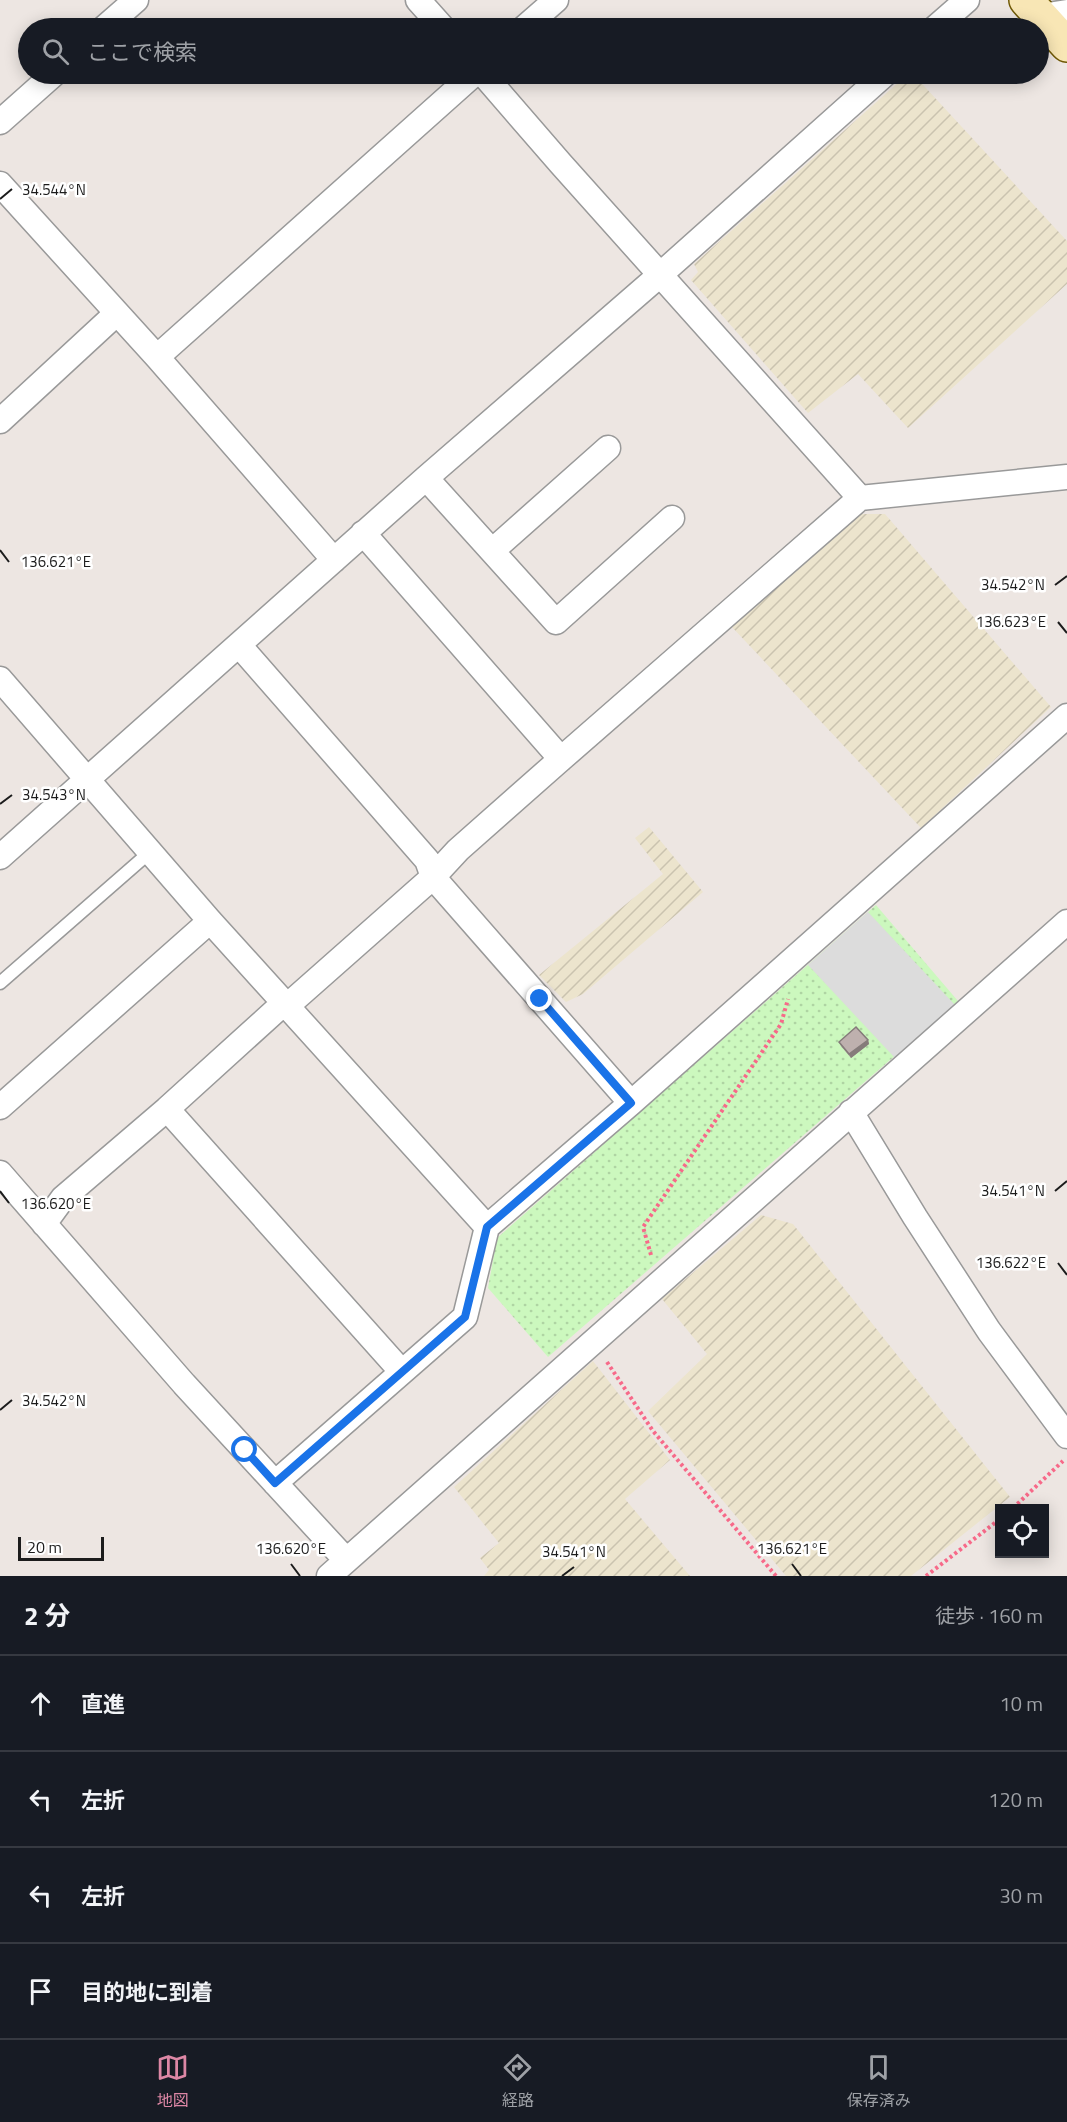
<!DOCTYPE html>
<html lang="ja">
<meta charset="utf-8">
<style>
body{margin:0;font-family:"Titillium Web","Noto Sans JP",sans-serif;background:#20242c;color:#f1f3f6}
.controls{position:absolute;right:18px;bottom:18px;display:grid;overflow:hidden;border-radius:0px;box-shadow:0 3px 15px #0003}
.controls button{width:54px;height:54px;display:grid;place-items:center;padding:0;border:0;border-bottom:2px solid #363941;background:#171b24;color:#f1f3f6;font:30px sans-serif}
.scale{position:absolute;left:18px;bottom:15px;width:86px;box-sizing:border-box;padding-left:6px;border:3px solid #1c1c1c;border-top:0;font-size:16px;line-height:21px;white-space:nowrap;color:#1c1c1c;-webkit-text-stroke:4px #fff;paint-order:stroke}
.stop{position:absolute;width:18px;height:18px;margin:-14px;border:4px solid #1a73e8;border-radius:50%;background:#fff}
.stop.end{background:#1a73e8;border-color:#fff;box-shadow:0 2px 6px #0008}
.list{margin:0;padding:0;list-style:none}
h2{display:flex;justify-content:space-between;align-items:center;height:78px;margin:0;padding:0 24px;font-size:26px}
h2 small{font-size:20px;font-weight:400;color:#9ea1a6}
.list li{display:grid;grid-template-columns:39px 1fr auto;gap:18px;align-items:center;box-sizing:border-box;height:96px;padding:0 24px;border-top:2px solid #363941}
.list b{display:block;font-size:22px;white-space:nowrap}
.list em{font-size:20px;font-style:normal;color:#9ea1a6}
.icon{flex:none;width:33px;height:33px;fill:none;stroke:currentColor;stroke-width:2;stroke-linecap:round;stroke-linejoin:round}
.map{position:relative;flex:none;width:1067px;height:1576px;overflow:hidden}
.search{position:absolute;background:#171b24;box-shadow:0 3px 15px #0003;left:18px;right:18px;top:18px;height:66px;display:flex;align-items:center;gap:15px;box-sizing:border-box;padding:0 21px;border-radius:33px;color:#9ea1a6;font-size:22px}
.sheet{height:462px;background:#171b24}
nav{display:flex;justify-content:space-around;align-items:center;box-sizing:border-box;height:84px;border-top:2px solid #363941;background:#171b24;font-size:16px;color:#9ea1a6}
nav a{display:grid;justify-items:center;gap:3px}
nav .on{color:#dd87a5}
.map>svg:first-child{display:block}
.farmland{fill:url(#farmland-furrows)}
.park{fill:url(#park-dots)}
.parking{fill:#dcdcdc}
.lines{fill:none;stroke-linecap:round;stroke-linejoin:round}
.lane-casing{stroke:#999;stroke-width:15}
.street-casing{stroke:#999;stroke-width:27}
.secondary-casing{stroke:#705906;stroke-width:36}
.path{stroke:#f76989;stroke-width:4;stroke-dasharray:3 3;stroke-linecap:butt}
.lane{stroke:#fff;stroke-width:12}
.street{stroke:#fff;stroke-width:24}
.secondary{stroke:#f8e6b5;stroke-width:33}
.wall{fill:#a39796}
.shaded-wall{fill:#857b7a}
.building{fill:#beb0ae;stroke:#857b7a;stroke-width:1.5}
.route{stroke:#1a73e8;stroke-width:8}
.ticks{fill:none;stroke:#1c1c1c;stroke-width:2}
.ticks-label{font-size:15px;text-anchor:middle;fill:#1c1c1c;stroke:#fff;stroke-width:5;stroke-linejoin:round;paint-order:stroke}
</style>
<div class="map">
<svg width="1067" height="1576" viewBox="0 0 1067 1576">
<defs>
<pattern id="farmland-furrows" width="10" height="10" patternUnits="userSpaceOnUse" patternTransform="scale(1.5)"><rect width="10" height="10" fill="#ece4cd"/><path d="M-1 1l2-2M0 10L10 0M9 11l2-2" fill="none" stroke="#cac3af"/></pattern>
<pattern id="park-dots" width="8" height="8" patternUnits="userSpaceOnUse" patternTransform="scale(1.5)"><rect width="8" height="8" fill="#ccf8be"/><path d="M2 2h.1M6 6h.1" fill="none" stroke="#afd4a3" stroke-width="1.8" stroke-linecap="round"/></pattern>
</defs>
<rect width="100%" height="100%" fill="#ede6e2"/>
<path class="farmland" d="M 908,74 L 913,74 L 1067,241 L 1067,284 L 908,428 L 858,374 L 808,413 L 691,280 L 698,272 L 694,264 Z
M 860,514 L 885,514 L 1051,707 L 921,828 L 731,626 Z
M 649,827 L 703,892 L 583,994 L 566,1002 L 539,975 L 663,874 L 635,838 Z
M 761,1215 L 793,1224 L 1010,1497 L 911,1576 L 786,1576 L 648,1411 L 707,1354 L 662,1299 Z
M 593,1361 L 670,1460 L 625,1499 L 690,1576 L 484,1576 L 489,1570 L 480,1558 L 499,1543 L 454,1487 Z"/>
<path class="park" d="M 876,905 L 958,1001 L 548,1357 L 488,1288 L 497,1238 Z"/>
<path class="parking" d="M 868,912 L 955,1005 L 895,1058 L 808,965 Z"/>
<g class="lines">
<g class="lane-casing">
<path id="lane" d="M 0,983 L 150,852"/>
</g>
<g class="street-casing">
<path id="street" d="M 418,0 L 443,28
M 1041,16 L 1067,12
M 104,28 L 136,0
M 524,28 L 556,0
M 935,28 L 967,0
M 483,74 L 561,164 L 860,498
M 0,122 L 54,74
M 0,184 L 157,357 L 334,560
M 157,357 L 474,74
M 0,421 L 117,313
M 426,478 L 556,622 L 672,518
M 363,533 L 561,759
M 492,551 L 608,448
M 239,645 L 427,860 L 433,877 L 631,1103
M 0,679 L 210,921 L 487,1227
M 0,857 L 426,478 L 661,274 L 885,74
M 287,1006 L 433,877 L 458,850 L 561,759 L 860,498 L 1067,477
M 0,1107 L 210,921
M 167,1109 L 402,1372
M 851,1112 L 915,1217 L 989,1331 L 1067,1436
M 0,1173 L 184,1384 L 346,1560
M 44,1224 L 63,1198 L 167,1109 L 284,1003
M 275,1483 L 465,1317 L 487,1227 L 631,1103 L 1067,716
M 329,1576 L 1067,922"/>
</g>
<g class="secondary-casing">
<path id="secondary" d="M 1026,0 L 1067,45"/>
</g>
<path class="path" d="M 651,1255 L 643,1227 L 781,1024 L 788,999
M 607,1362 L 653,1431 L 776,1576
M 1013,1508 L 1063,1461
M 926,1576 L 1000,1519"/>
<use href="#lane" class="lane"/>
<use href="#street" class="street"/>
<use href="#secondary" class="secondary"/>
</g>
<path class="wall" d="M 868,1040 L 869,1044 L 851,1058 L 841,1046 L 839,1042 Z"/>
<path class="shaded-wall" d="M 868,1040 L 869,1044 L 851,1058 L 849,1054 Z"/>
<path class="building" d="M 856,1027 L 868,1040 L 849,1054 L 839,1042 Z"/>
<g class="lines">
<path class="route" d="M 245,1450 L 275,1483 L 465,1317 L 487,1227 L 631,1103 L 540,999"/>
</g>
<path class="ticks" d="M 0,199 L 12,189M 0,550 L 9,562M 1055,585 L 1067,576M 1058,622 L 1067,633M 0,804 L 12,795M 0,1191 L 9,1203M 1055,1191 L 1067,1181M 1058,1263 L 1067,1275M 0,1410 L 12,1400M 291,1564 L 300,1576M 792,1564 L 801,1576M 562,1576 L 574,1567"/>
<g class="ticks-label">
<text x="54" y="195">34.544°N</text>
<text x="56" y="567">136.621°E</text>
<text x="1013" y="590">34.542°N</text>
<text x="1011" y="627">136.623°E</text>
<text x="54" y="800">34.543°N</text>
<text x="1013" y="1196">34.541°N</text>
<text x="56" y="1209">136.620°E</text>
<text x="1011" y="1268">136.622°E</text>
<text x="54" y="1406">34.542°N</text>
<text x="291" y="1554">136.620°E</text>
<text x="792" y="1554">136.621°E</text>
<text x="574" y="1557">34.541°N</text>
</g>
</svg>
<div class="controls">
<button><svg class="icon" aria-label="locate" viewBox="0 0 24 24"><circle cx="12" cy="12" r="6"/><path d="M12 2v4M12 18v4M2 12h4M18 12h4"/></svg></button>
</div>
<div class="scale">20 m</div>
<div class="stop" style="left:245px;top:1450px"></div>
<div class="stop end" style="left:540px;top:999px"></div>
<div class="search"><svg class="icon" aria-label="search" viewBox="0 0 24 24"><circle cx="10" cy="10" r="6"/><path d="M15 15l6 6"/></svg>ここで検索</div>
</div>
<section class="sheet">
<h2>2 分<small>徒歩 · 160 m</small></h2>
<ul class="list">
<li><svg class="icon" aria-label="ahead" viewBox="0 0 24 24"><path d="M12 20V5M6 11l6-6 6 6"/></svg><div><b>直進</b></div><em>10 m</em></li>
<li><svg class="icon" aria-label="left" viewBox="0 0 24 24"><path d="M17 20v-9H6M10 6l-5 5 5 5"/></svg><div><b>左折</b></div><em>120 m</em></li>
<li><svg class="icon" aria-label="left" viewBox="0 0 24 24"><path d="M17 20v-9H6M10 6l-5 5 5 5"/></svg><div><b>左折</b></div><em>30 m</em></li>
<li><svg class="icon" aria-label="arrive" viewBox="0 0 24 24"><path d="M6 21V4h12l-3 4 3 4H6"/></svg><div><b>目的地に到着</b></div></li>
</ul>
</section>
<nav>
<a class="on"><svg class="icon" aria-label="map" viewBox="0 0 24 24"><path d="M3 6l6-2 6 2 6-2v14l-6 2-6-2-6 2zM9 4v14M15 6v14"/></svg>地図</a>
<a><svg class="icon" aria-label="directions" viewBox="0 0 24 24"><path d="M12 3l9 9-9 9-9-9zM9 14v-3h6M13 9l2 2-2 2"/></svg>経路</a>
<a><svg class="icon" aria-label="saved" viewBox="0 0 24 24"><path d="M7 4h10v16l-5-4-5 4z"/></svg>保存済み</a>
</nav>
